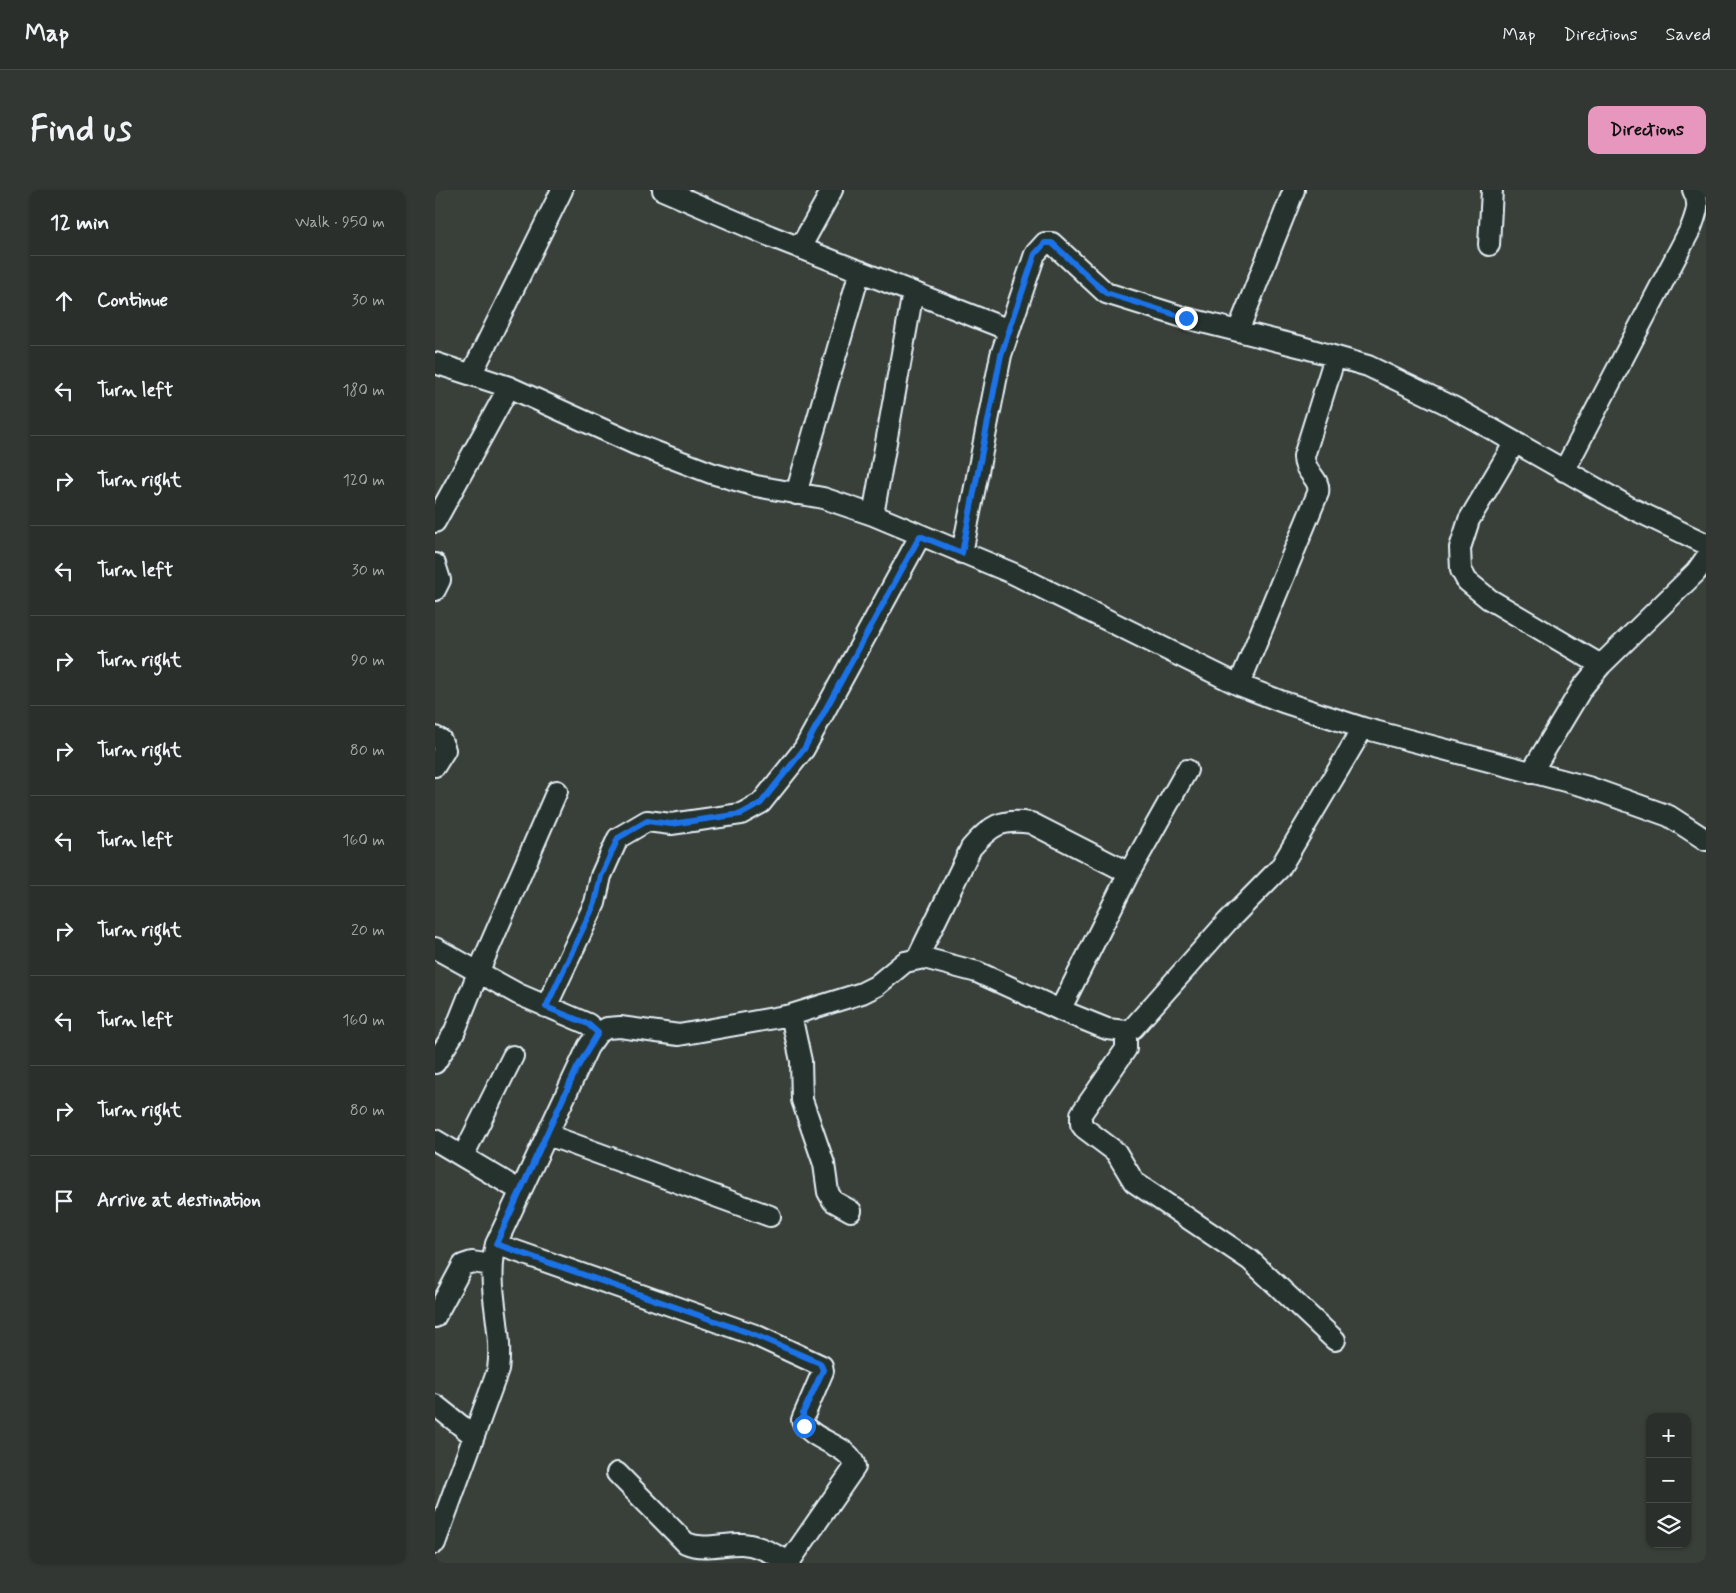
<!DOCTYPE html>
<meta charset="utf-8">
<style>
body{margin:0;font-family:Mynerve,sans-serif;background:#333733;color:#f1f3f6}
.controls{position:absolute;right:15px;bottom:15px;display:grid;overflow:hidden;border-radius:10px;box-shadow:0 1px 4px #0004}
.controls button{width:45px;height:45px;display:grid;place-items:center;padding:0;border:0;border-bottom:1px solid #474a47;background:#2b2f2b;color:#f1f3f6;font:25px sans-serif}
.stop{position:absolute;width:15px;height:15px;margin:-11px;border:4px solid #1a73e8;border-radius:50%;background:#fff}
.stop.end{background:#1a73e8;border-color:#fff;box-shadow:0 1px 5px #0008}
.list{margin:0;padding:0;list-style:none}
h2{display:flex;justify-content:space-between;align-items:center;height:65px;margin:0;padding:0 20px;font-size:21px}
h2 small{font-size:16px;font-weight:400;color:#a6a9a9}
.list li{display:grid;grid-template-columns:32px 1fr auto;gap:15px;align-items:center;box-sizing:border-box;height:90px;padding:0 20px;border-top:1px solid #474a47}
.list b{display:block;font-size:19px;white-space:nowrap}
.list em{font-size:16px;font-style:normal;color:#a6a9a9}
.icon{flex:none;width:28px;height:28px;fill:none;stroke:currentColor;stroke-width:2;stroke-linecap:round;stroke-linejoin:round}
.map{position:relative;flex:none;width:1271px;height:1373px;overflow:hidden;border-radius:10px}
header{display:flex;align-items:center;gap:30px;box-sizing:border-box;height:70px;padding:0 25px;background:#2b2f2b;border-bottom:1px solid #474a47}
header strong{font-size:24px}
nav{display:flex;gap:28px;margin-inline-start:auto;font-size:18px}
.intro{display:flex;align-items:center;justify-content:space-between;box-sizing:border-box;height:120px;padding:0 30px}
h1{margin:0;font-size:35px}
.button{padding:12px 22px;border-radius:10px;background:#e797bd;color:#111;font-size:18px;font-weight:700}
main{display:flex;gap:30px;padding:0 30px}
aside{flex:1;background:#2b2f2b;border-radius:10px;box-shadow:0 1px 4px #0004}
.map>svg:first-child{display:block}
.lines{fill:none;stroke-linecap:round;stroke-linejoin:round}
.minor-casing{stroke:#e8f1f8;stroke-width:24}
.minor{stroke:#26332d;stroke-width:20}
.route{stroke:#1a73e8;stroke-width:6}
</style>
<header>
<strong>Map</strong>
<nav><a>Map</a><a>Directions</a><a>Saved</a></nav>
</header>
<div class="intro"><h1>Find us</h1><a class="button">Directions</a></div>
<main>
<aside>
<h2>12 min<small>Walk · 950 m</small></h2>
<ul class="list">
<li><svg class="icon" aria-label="ahead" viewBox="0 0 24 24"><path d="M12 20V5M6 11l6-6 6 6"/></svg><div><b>Continue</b></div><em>30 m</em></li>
<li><svg class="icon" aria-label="left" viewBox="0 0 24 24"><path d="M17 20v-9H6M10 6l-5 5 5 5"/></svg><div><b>Turn left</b></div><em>180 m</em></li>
<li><svg class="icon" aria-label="right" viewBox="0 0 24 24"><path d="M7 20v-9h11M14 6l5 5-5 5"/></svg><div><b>Turn right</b></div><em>120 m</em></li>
<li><svg class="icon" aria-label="left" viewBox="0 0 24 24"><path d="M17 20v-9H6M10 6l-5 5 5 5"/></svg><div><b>Turn left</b></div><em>30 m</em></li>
<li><svg class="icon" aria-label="right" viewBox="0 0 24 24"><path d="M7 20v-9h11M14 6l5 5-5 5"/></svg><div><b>Turn right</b></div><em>90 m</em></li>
<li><svg class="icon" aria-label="right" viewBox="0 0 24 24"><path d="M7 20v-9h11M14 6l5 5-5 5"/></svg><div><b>Turn right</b></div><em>80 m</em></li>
<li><svg class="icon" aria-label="left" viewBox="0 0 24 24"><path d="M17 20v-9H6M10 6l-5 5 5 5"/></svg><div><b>Turn left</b></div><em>160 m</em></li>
<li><svg class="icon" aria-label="right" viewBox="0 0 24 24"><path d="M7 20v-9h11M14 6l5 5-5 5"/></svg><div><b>Turn right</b></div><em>20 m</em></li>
<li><svg class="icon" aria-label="left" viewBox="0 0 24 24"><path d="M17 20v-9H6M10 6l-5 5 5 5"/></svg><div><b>Turn left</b></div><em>160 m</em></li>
<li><svg class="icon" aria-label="right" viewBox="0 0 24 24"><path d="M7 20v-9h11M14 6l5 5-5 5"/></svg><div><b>Turn right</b></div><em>80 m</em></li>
<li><svg class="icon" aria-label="arrive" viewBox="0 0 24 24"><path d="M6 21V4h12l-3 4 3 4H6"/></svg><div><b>Arrive at destination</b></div></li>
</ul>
</aside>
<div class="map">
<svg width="1271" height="1373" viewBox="0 0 1271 1373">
<rect width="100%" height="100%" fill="#393f39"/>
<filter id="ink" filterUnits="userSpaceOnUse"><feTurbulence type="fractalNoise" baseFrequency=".02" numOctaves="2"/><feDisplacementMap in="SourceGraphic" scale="10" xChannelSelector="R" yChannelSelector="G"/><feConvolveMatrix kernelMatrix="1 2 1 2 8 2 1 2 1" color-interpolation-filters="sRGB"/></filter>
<g filter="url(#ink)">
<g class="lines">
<g class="minor-casing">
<path id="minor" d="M 228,0 L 335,46 L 574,140
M 1054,55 L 1057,0
M 365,58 L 397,0
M 803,141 L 859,0
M 0,173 L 74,197 L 200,254 L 276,283 L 321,296 L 388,308 L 438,325 L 577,383 L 804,495 L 848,512 L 928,538 L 1153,597 L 1234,626 L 1271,650
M 37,183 L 127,0
M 1080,252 L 1034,330 L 1025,358 L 1026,380 L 1032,391 L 1054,409 L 1166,475
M 1129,281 L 1256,38 C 1261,24 1266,14 1258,0
M 361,304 L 425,81
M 438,325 L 478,102
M 0,332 L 74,197
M 527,363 L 566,165 L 600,64 L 610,53 L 617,53 L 671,103 L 751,128 L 867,157 L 933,176 L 1018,217 L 1194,317 L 1271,354
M 0,374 L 5,390 L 0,400
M 804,495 L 883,303 C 886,287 868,283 869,266 L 900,167
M 0,547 L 6,550 L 10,560 L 0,576
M 1096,583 L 1147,498 L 1166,475 L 1261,382 L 1271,368
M 0,758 L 83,804 L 153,834 L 163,843
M 482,769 L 536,658 C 555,636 566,628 596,633 L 694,683
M 111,817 L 160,713 L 166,686 L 183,648 L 212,631 L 236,634 L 306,624 L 326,613 L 369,559 L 485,346
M 625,820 L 694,683 L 752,580
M 356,825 L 366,871 L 367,910 L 389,974 L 393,1002 L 398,1011 L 416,1021
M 691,841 L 691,859 L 646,924 L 646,934 L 649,938 L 681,962 L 699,992 L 815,1070 L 900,1150
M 0,873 L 19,843 L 43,783 L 122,601
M 113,945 L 335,1026
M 0,950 L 84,1000
M 28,966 L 78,866
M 61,1054 L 320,1145 L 387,1176 L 388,1181 L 367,1230 C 375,1252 416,1254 420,1277 L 357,1368 L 355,1373
M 0,1127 L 28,1075 L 37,1072 L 57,1075
M 0,1215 L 39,1246
M 182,1283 L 251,1353 C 269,1361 289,1353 307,1354 C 325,1355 339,1365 355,1372
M 0,1353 L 63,1180 C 69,1137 50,1098 61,1054 L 153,857 L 163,843 L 172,838 L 185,837 L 244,845 L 356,825 L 427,803 L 441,796 L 470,772 L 489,768 L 542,782 L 625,820 L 672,839 L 691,841 L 698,838 L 792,732 L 845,678 L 928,538"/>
</g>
<use href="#minor" class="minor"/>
</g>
</g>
<g class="lines" filter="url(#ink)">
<path class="route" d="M 369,1236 L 368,1223 L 388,1180 L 385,1173 L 320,1145 L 61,1054 L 142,878 L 163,843 L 153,834 L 111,817 L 160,713 L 166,686 L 183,648 L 212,631 L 236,634 L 306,624 L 326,613 L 369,559 L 485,346 L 527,363 L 566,165 L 600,64 L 610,53 L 617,53 L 671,103 L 751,128"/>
</g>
</svg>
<div class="controls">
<button>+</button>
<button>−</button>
<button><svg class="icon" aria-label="layers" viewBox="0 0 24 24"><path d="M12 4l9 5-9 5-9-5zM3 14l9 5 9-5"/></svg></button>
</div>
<div class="stop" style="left:369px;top:1236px"></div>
<div class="stop end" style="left:751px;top:128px"></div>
</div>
</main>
